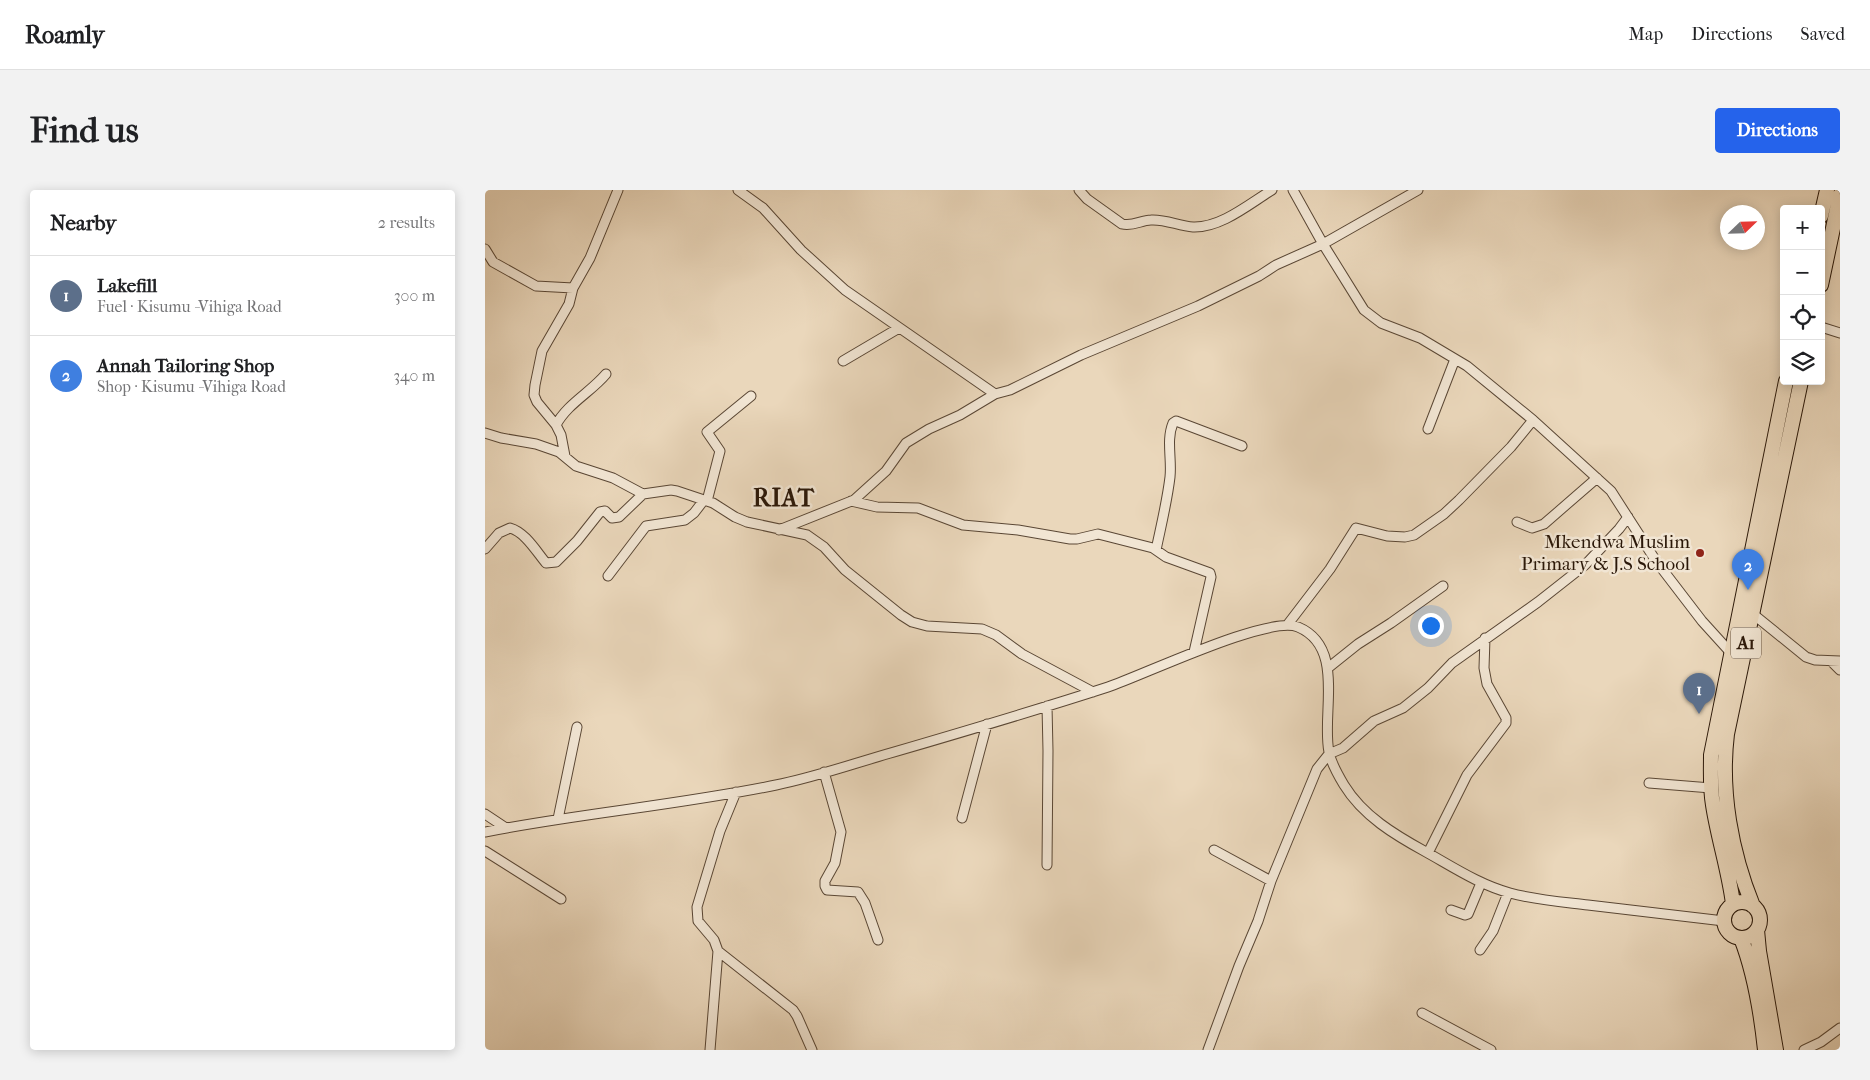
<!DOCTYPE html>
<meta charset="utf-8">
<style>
body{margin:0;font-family:"IM FELL French Canon",serif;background:#f2f2f2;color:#202124}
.controls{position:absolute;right:15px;top:15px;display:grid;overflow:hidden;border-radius:5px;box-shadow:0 2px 12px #0003}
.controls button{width:45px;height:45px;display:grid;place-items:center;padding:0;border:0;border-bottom:1px solid #e0e0e0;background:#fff;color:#202124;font:25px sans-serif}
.compass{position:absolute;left:1235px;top:15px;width:45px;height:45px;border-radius:50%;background:#fff;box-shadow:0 2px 12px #0003;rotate:67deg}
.you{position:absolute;left:945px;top:435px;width:18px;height:18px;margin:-12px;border:4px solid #fff;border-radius:50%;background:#1a73e8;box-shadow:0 0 0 8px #1a73e833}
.badge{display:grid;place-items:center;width:32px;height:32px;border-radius:50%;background:#2563eb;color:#fff;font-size:16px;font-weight:700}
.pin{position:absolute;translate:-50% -41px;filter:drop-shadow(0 1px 2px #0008)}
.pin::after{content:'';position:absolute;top:26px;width:18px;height:15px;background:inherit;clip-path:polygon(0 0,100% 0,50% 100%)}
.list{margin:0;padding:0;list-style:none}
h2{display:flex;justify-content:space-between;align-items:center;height:65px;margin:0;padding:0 20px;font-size:21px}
h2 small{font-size:16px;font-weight:400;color:#757577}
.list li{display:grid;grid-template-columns:32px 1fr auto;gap:15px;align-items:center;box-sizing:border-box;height:80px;padding:0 20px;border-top:1px solid #e0e0e0}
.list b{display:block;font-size:19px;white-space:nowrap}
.list p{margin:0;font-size:16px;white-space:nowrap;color:#757577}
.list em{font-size:16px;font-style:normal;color:#757577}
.icon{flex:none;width:28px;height:28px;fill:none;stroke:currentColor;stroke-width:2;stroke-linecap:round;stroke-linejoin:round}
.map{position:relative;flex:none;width:1355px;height:860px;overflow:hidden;border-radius:5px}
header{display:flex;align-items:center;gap:30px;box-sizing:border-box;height:70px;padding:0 25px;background:#fff;border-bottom:1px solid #e0e0e0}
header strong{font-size:24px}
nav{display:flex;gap:28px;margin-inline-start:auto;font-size:18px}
.intro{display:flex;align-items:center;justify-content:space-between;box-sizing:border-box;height:120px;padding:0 30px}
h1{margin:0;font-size:35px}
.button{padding:12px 22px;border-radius:5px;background:#2563eb;color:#fff;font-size:18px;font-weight:700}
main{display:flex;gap:30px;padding:0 30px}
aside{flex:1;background:#fff;border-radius:5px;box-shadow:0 2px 12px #0003}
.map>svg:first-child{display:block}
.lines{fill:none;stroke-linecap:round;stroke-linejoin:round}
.minor-casing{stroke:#5a4735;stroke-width:11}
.highway-casing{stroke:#2a1708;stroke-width:16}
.minor{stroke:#f1e5d3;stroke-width:9}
.highway{stroke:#ead7bb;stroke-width:14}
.poi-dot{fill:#8f2418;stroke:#f1e5d3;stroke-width:2}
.labels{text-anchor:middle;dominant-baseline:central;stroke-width:5;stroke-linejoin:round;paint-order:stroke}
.shield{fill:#f1e5d3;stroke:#665545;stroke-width:1}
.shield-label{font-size:18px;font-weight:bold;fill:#2a1708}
.poi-label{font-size:19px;fill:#2a1708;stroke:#f1e5d3;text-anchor:end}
.district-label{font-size:24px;font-weight:bold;letter-spacing:1px;fill:#2a1708;stroke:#f1e5d3}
</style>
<header>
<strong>Roamly</strong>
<nav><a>Map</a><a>Directions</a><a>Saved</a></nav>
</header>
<div class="intro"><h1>Find us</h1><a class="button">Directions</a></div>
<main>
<aside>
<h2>Nearby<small>2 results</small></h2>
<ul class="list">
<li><span class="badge" style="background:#5c6f8a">1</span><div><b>Lakefill</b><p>Fuel · Kisumu -Vihiga Road</p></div><em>300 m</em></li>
<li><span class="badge" style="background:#3f7fe0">2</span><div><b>Annah Tailoring Shop</b><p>Shop · Kisumu -Vihiga Road</p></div><em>340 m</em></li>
</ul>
</aside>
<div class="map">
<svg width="1355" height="860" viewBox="0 0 1355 860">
<rect width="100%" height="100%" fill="#ead7bb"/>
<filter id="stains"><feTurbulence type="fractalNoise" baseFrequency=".004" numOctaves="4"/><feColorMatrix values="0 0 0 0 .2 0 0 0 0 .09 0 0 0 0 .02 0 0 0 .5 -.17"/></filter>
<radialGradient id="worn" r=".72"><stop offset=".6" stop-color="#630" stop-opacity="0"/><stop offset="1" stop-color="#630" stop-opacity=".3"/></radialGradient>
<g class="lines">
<g class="minor-casing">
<path id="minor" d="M 253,0 L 278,18 L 316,60 L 360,100 L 510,204
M 594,0 L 602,9 L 637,34 C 648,37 656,30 666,30 C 680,29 694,36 708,37 C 736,38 764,14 787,0
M 808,0 L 838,54 L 879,120 L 896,133 L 935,148 L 982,176 L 1048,230 L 1126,301 L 1171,371 L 1217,431 L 1246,463
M 0,59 L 8,72 L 51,96 L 88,98
M 1336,137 L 1355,143
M 358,171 L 414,138
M 71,235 C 82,214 106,202 121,184
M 943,239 L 970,169
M 0,243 L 16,248 L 51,254 L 74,262 L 91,276 L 128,288 L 158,304 L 186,300 L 192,301 L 228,313 L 250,327 L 262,332 L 322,345 L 339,357 L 360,380 L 416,425 L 427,432 L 442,436 L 497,439 L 511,445 L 537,464 L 608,502
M 80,266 L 76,245 L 71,235 L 52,212 L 49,205 L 50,195 L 57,161 L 84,114 L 88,98 L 105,68 L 133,0
M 222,311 L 235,261 L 222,242 L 266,206
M 366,311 L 392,317 L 433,318 L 478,335 L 533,340 L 585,349 L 592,349 L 613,344 L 668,358 L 681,367 L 725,383 L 726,387 L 709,462
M 1032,332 L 1047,338 L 1059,334 L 1112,288
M 294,340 L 369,310 L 401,281 L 421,253 L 444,239 L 475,225 L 510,204 L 525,200 L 596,165 L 713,116 L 774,86 L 791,75 L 838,54 L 933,0
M 0,359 L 14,343 L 25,338 C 40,342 51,361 61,373 L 71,372 L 92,351 L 115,322 L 120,321 L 127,328 L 134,327 L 158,304
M 671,360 C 676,336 682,312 685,287 C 687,269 681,250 688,233 L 691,231 L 757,256
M 123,386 L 161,336 L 200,330 L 209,323 L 219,310
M 1268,424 L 1321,467 L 1330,470 L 1355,471
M 803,434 L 845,379 L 871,338 L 902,346 L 920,347 L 929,345 L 959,324 L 974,310 L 1026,257 L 1048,230
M 1346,471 L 1355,480
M 843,478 L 873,454 L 906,433 L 958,396
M 562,516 L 563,561 L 562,675
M 339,582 L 356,642 L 350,673 L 340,691 L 340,696 L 342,700 L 373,702 L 380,713 L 393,750
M 1164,593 L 1226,598
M 0,624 L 21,638
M 477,628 L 502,534
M 73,629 L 92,537
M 0,642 C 97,623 195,615 291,595 C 331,587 370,573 409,562 C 481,541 552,520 623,497 C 659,485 783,425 813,437 C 861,457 836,524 844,562 C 846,573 853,585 859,595 C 878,626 910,645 941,662 C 968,677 995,695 1025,703 C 1050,710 1078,712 1103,715 C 1149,720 1194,726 1239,731
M 729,660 L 786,691
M 0,661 L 76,709
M 943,663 L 982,585 L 1021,533 L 1021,528 L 1002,494 L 999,478 L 1000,448
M 966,720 L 980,725 L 983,724 L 996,693
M 995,760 L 1008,741 L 1023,703
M 233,761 L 308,820 L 312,826 L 327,860
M 937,823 L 1006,860
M 225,860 L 233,761 L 229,750 L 213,731 L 212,717 L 235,641 L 251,602
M 723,860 L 754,776 L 773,731 L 786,691 L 832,579 L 844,564 L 858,558 L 889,531 L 918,518 L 943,498 L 967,473 L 1053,412 L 1100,375 L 1134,339 L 1143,327
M 1319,860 L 1336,852 L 1355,838"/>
</g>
<g class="highway-casing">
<path id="highway" d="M 1336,26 L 1342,0
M 1336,95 L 1355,5
M1239 730a18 18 0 1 1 36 0a18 18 0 1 1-36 0Z
M 1248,714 C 1244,681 1233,648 1228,615 C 1225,598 1226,582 1226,565 L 1301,191
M 1268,716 C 1246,662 1235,601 1242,544 L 1316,191
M 1272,740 L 1274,761 L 1291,860
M 1256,748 C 1270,784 1276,822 1280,860"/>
</g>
<use href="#minor" class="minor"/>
<use href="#highway" class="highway"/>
</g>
<circle class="poi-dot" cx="1215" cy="363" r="5"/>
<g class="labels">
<rect class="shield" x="1246" y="437.5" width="30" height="31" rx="4"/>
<g class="shield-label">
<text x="1261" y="453">A1</text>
</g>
<g class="poi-label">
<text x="1205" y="352">Mkendwa Muslim<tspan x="1205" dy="22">Primary &amp; J.S School</tspan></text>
</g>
<g class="district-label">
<text x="299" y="308">RIAT</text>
</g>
</g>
<rect width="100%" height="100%" filter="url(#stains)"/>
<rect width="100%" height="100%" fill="url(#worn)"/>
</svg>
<div class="controls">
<button>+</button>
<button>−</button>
<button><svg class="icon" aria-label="locate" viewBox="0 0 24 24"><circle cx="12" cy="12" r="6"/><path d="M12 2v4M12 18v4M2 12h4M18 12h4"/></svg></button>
<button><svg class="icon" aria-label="layers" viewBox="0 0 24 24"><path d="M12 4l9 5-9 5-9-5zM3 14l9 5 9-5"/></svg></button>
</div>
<svg class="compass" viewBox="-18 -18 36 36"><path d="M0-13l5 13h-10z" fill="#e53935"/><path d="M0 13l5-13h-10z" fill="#757577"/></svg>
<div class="you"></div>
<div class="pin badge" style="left:1214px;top:524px;background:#5c6f8a">1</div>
<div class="pin badge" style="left:1263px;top:400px;background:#3f7fe0">2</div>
</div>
</main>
